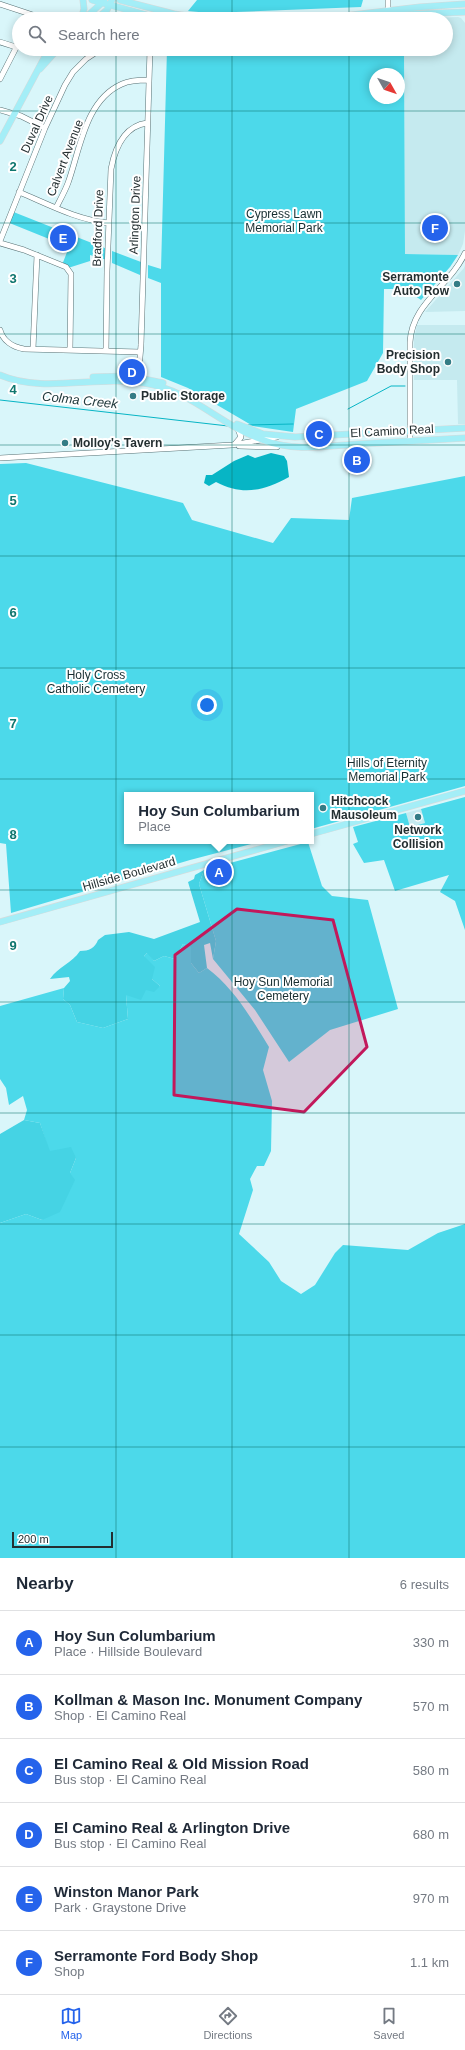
<!DOCTYPE html>
<meta charset="utf-8">
<style>
body{margin:0;font-family:Arial,sans-serif;background:#f6f6f7;color:#1f2937}
.compass{position:absolute;left:369px;top:68px;width:36px;height:36px;border-radius:50%;background:#fff;box-shadow:0 2px 10px #0003;rotate:130deg}
.scale{position:absolute;left:12px;bottom:10px;width:101px;box-sizing:border-box;padding-left:4px;border:2px solid #242f31;border-top:0;font-size:11px;line-height:14px;white-space:nowrap;color:#242f31;-webkit-text-stroke:3px #fff;paint-order:stroke}
.you{position:absolute;left:207px;top:705px;width:14px;height:14px;margin:-10px;border:3px solid #fff;border-radius:50%;background:#1a73e8;box-shadow:0 0 0 6px #1a73e833}
.badge{display:grid;place-items:center;width:26px;height:26px;border-radius:50%;background:#2563eb;color:#fff;font-size:13px;font-weight:700}
.pin{position:absolute;translate:-50% -50%;border:2px solid #fff;box-shadow:0 1px 4px #0006}
.popup{position:absolute;left:124px;top:792px;width:190px;height:52px;box-sizing:border-box;display:grid;place-content:center;border-radius:0px;background:#fff;filter:drop-shadow(0 1px 3px #0005);font-size:13px;white-space:nowrap;color:#747a83}
.popup b{font-size:15px;color:#1f2937}
.popup::after{content:'';position:absolute;left:50%;top:100%;margin-left:-8px;border:8px solid transparent;border-top-color:#fff}
.list{margin:0;padding:0;list-style:none}
h2{display:flex;justify-content:space-between;align-items:center;height:52px;margin:0;padding:0 16px;font-size:17px}
h2 small{font-size:13px;font-weight:400;color:#747a83}
.list li{display:grid;grid-template-columns:26px 1fr auto;gap:12px;align-items:center;box-sizing:border-box;height:64px;padding:0 16px;border-top:1px solid #e0e1e3}
.list b{display:block;font-size:15px;white-space:nowrap}
.list p{margin:0;font-size:13px;white-space:nowrap;color:#747a83}
.list em{font-size:13px;font-style:normal;color:#747a83}
.icon{flex:none;width:22px;height:22px;fill:none;stroke:currentColor;stroke-width:2;stroke-linecap:round;stroke-linejoin:round}
.map{position:relative;flex:none;width:465px;height:1558px;overflow:hidden}
.search{position:absolute;background:#fff;box-shadow:0 2px 10px #0003;left:12px;right:12px;top:12px;height:44px;display:flex;align-items:center;gap:10px;box-sizing:border-box;padding:0 14px;border-radius:22px;color:#747a83;font-size:15px}
.sheet{height:436px;background:#fff}
nav{display:flex;justify-content:space-around;align-items:center;box-sizing:border-box;height:56px;border-top:1px solid #e0e1e3;background:#fff;font-size:11px;color:#747a83}
nav a{display:grid;justify-items:center;gap:2px}
nav .on{color:#2563eb}
.map>svg:first-child{display:block}
.built{fill:#c5eaef}
.green{fill:#4cd9ea;fill-rule:evenodd}
.forest{fill:#45d3e4}
.water{fill:#07b5c5}
.lines{fill:none;stroke-linecap:round;stroke-linejoin:round}
.stream{stroke:#07b5c5;stroke-width:1}
.minor-casing{stroke:#587275;stroke-width:6}
.major-casing{stroke:#d8dada;stroke-width:7}
.minor{stroke:#fff;stroke-width:5}
.major{stroke:#a4eef7;stroke-width:6}
.marked{fill:#c2185b;fill-opacity:0.2;stroke:#c2185b;stroke-width:3;stroke-linejoin:round}
.grid{fill:none;stroke:#0f766e;stroke-width:1;stroke-opacity:0.55}
.poi-dot{fill:#347c85;stroke:#fff;stroke-width:1.5}
.labels{text-anchor:middle;dominant-baseline:central;stroke-width:4;stroke-linejoin:round;paint-order:stroke}
.street-label{font-size:12px;fill:#242f31;stroke:#fff}
.park-label{font-size:12px;fill:#172e31;stroke:#fff}
.poi-label{font-size:12px;font-weight:bold;fill:#242f31;stroke:#fff;text-anchor:start}
.water-label{font-size:13px;font-style:italic;fill:#223a3d;stroke:#fff}
.grid-label{font-size:13px;text-anchor:middle;font-weight:bold;fill:#0f766e;stroke:#fff;stroke-width:4;stroke-linejoin:round;paint-order:stroke}
</style>
<div class="map">
<svg width="465" height="1558" viewBox="0 0 465 1558">
<rect width="100%" height="100%" fill="#d9f6fa"/>
<path class="built" d="M 458,17 L 461,18 L 465,23 L 465,231 L 463,244 L 458,255 L 405,254 L 404,49 L 446,49 L 446,19 L 404,19 Z
M 465,265 L 465,311 L 425,312 L 464,268 Z
M 417,325 L 465,325 L 465,424 L 458,424 L 457,380 L 414,380 L 414,340 Z
M 421,809 L 425,823 L 410,827 L 406,813 Z"/>
<path class="green" d="M 197,0 L 363,0 L 361,7 L 209,13 L 188,11 Z
M 167,49 L 404,49 L 405,254 L 458,255 L 450,267 L 421,300 L 405,289 L 384,289 L 383,353 L 367,381 L 296,409 L 293,432 L 253,426 L 188,388 L 161,377 L 161,283 L 148,278 L 148,265 L 161,269 ZM 375,74 L 399,74 L 399,98 L 375,98 Z
M 11,211 L 107,249 L 107,260 L 90,255 L 90,261 L 68,268 L 62,265 L 69,247 L 7,222 Z
M 112,251 L 141,262 L 140,275 L 112,263 Z
M 26,463 L 183,503 L 192,520 L 273,543 L 291,518 L 349,520 L 352,498 L 465,476 L 465,786 L 311,829 L 311,795 L 127,795 L 127,841 L 263,841 L 190,860 L 11,913 L 6,844 L 0,843 L 0,464 Z
M 465,797 L 465,930 L 455,901 L 440,892 L 449,875 L 395,891 L 384,860 L 364,863 L 353,844 L 358,842 L 353,827 L 406,813 L 410,827 L 425,823 L 421,809 Z
M 308,842 L 322,886 L 332,896 L 368,900 L 398,1009 L 330,1030 L 289,1062 L 255,1010 L 213,959 L 216,941 L 199,884 L 204,870 Z
M 183,944 L 191,946 L 191,963 L 199,973 L 207,968 C 234,988 251,1018 269,1047 L 263,1070 L 272,1101 L 271,1151 L 264,1166 L 257,1166 L 250,1179 L 253,1190 L 239,1234 L 269,1262 L 281,1281 L 301,1294 L 315,1285 L 335,1253 L 343,1245 L 408,1250 L 438,1233 L 465,1224 L 465,1558 L 0,1558 L 0,1223 L 26,1214 L 42,1220 L 70,1173 L 76,1158 L 49,1151 L 40,1123 L 24,1120 L 27,1110 L 23,1096 L 9,1105 L 6,1088 L 0,1079 L 0,1006 L 64,988 L 63,999 L 70,1005 L 77,1022 L 103,1028 L 128,1019 L 126,995 L 160,986 L 152,979 L 144,956 L 148,952 L 154,961 L 164,956 L 175,959 Z"/>
<path class="forest" d="M 204,870 L 199,884 L 216,941 L 213,959 L 210,943 L 204,945 L 207,968 L 199,973 L 191,963 L 191,947 L 183,944 L 175,959 L 164,956 L 154,961 L 147,953 L 144,956 L 155,967 L 152,979 L 160,986 L 154,992 L 146,990 L 141,1000 L 126,995 L 128,1019 L 103,1028 L 77,1022 L 70,1005 L 63,999 L 64,988 L 70,981 L 69,977 L 50,979 C 58,967 72,963 80,951 C 89,951 95,948 98,940 L 105,935 L 129,932 L 154,939 L 200,922 L 188,882 L 194,879 L 195,875 Z
M 24,1120 L 40,1123 L 50,1151 L 71,1147 L 76,1158 L 70,1173 L 75,1180 L 60,1212 L 42,1220 L 26,1214 L 0,1223 L 0,1134 Z"/>
<path class="water" d="M 271,453 L 284,456 L 287,461 L 289,477 C 263,491 243,496 216,482 L 209,486 L 204,483 L 206,475 L 212,475 L 234,461 L 248,455 L 255,458 Z"/>
<g class="lines">
<path class="stream" d="M 0,400 L 228,426
M 348,409 L 391,386 L 405,386
M 248,425 L 293,424"/>
<g class="minor-casing">
<path id="minor" d="M 0,4 L 33,15 L 31,19
M 388,11 L 388,0
M 0,42 L 16,47
M 0,79 L 19,42
M 0,110 L 21,116 L 45,128
M 19,192 C 48,204 77,220 109,223
M 56,208 C 60,200 65,191 68,183 C 80,150 85,100 122,84 C 130,80 140,80 149,80
M 0,241 L 45,128 L 65,85 L 73,72 L 86,59 L 101,49
M 0,243 L 24,250 L 66,267 L 71,274 L 70,350
M 0,330 C 3,341 13,347 24,349 L 140,352
M 33,349 L 37,255
M 106,351 L 107,271 L 111,169 C 115,148 124,126 147,123
M 138,381 L 141,345 L 150,49
M 410,441 L 410,342 C 412,303 450,286 465,253
M 235,444 L 241,437 L 238,429
M 239,446 L 277,447
M 0,458 L 232,445 L 277,437"/>
</g>
<g class="major-casing">
<path id="major" d="M 92,0 L 161,19
M 120,0 L 174,14 L 206,19
M 81,19 L 84,9 L 83,0
M 84,19 L 104,1
M 96,19 L 107,10 L 112,0
M 110,19 L 126,17 L 147,18
M 318,19 L 420,7 L 465,4
M 358,19 L 415,14 L 465,12
M 40,69 L 58,49
M 0,141 L 49,49
M 0,375 C 43,394 97,375 144,383 C 193,391 219,425 263,440 C 294,452 327,446 359,444 C 394,442 430,440 465,438
M 93,377 L 129,376 L 163,383
M 237,424 L 263,434 L 295,437 L 465,428
M 311,834 L 465,791
M 0,922 L 287,841"/>
</g>
<use href="#minor" class="minor"/>
<use href="#major" class="major"/>
</g>
<path class="marked" d="M 237,909 L 333,920 L 367,1047 L 304,1112 L 174,1095 L 175,955 Z"/>
<path class="grid" d="M 116,0 L 116,19M 232,0 L 232,19M 349,0 L 349,19M 116,49 L 116,1558M 232,49 L 232,1558M 349,49 L 349,1558M 0,111 L 465,111M 0,223 L 465,223M 0,334 L 465,334M 0,445 L 465,445M 0,556 L 465,556M 0,668 L 465,668M 0,779 L 465,779M 0,890 L 465,890M 0,1002 L 465,1002M 0,1113 L 465,1113M 0,1224 L 465,1224M 0,1335 L 465,1335M 0,1447 L 465,1447"/>
<g class="poi-dot">
<circle cx="457" cy="284" r="4"/>
<circle cx="448" cy="362" r="4"/>
<circle cx="133" cy="396" r="4"/>
<circle cx="65" cy="443" r="4"/>
<circle cx="323" cy="808" r="4"/>
<circle cx="418" cy="817" r="4"/>
</g>
<g class="labels">
<g class="street-label">
<text transform="translate(37 124) rotate(-66)">Duval Drive</text>
<text transform="translate(65 158) rotate(-69)">Calvert Avenue</text>
<text transform="translate(135 215) rotate(-88)">Arlington Drive</text>
<text transform="translate(98 228) rotate(-88)">Bradford Drive</text>
<text transform="translate(392 431) rotate(-3)">El Camino Real</text>
<text transform="translate(129 874) rotate(-16)">Hillside Boulevard</text>
</g>
<g class="park-label">
<text x="284" y="214">Cypress Lawn<tspan x="284" dy="14">Memorial Park</tspan></text>
<text x="96" y="675">Holy Cross<tspan x="96" dy="14">Catholic Cemetery</tspan></text>
<text x="387" y="763">Hills of Eternity<tspan x="387" dy="14">Memorial Park</tspan></text>
<text x="283" y="982">Hoy Sun Memorial<tspan x="283" dy="14">Cemetery</tspan></text>
</g>
<g class="poi-label">
<text x="449" y="277" text-anchor="end">Serramonte<tspan x="449" dy="14">Auto Row</tspan></text>
<text x="440" y="355" text-anchor="end">Precision<tspan x="440" dy="14">Body Shop</tspan></text>
<text x="141" y="396">Public Storage</text>
<text x="73" y="443">Molloy's Tavern</text>
<text x="331" y="801">Hitchcock<tspan x="331" dy="14">Mausoleum</tspan></text>
<text x="418" y="830" text-anchor="middle">Network<tspan x="418" dy="14">Collision</tspan></text>
</g>
<g class="water-label">
<text transform="translate(80 400) rotate(6)">Colma Creek</text>
</g>
</g>
<g class="grid-label">
<text x="13" y="171">2</text>
<text x="13" y="283">3</text>
<text x="13" y="394">4</text>
<text x="13" y="505">5</text>
<text x="13" y="617">6</text>
<text x="13" y="728">7</text>
<text x="13" y="839">8</text>
<text x="13" y="950">9</text>
</g>
</svg>
<svg class="compass" viewBox="-18 -18 36 36"><path d="M0-13l5 13h-10z" fill="#e53935"/><path d="M0 13l5-13h-10z" fill="#747a83"/></svg>
<div class="scale">200 m</div>
<div class="you"></div>
<div class="pin badge" style="left:219px;top:872px">A</div>
<div class="popup"><b>Hoy Sun Columbarium</b>Place</div>
<div class="pin badge" style="left:357px;top:460px">B</div>
<div class="pin badge" style="left:319px;top:434px">C</div>
<div class="pin badge" style="left:132px;top:372px">D</div>
<div class="pin badge" style="left:63px;top:238px">E</div>
<div class="pin badge" style="left:435px;top:228px">F</div>
<div class="search"><svg class="icon" aria-label="search" viewBox="0 0 24 24"><circle cx="10" cy="10" r="6"/><path d="M15 15l6 6"/></svg>Search here</div>
</div>
<section class="sheet">
<h2>Nearby<small>6 results</small></h2>
<ul class="list">
<li><span class="badge">A</span><div><b>Hoy Sun Columbarium</b><p>Place · Hillside Boulevard</p></div><em>330 m</em></li>
<li><span class="badge">B</span><div><b>Kollman &amp; Mason Inc. Monument Company</b><p>Shop · El Camino Real</p></div><em>570 m</em></li>
<li><span class="badge">C</span><div><b>El Camino Real &amp; Old Mission Road</b><p>Bus stop · El Camino Real</p></div><em>580 m</em></li>
<li><span class="badge">D</span><div><b>El Camino Real &amp; Arlington Drive</b><p>Bus stop · El Camino Real</p></div><em>680 m</em></li>
<li><span class="badge">E</span><div><b>Winston Manor Park</b><p>Park · Graystone Drive</p></div><em>970 m</em></li>
<li><span class="badge">F</span><div><b>Serramonte Ford Body Shop</b><p>Shop</p></div><em>1.1 km</em></li>
</ul>
</section>
<nav>
<a class="on"><svg class="icon" aria-label="map" viewBox="0 0 24 24"><path d="M3 6l6-2 6 2 6-2v14l-6 2-6-2-6 2zM9 4v14M15 6v14"/></svg>Map</a>
<a><svg class="icon" aria-label="directions" viewBox="0 0 24 24"><path d="M12 3l9 9-9 9-9-9zM9 14v-3h6M13 9l2 2-2 2"/></svg>Directions</a>
<a><svg class="icon" aria-label="saved" viewBox="0 0 24 24"><path d="M7 4h10v16l-5-4-5 4z"/></svg>Saved</a>
</nav>
